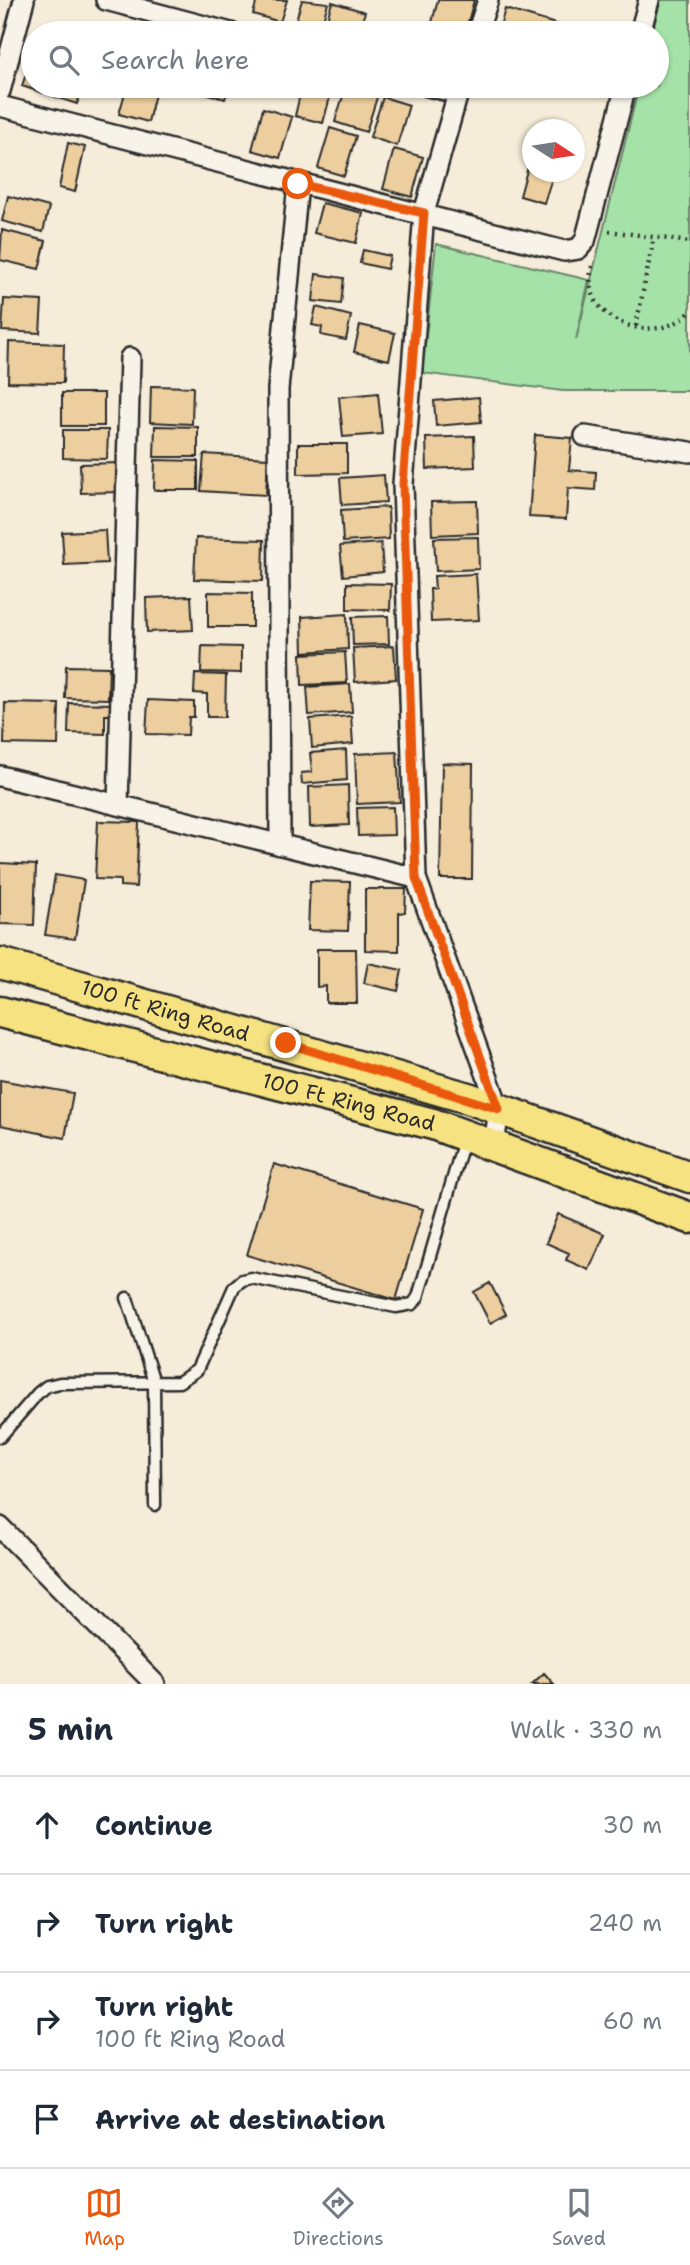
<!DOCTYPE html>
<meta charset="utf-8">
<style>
body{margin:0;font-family:"Shantell Sans",sans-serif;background:#f6f6f7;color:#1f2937}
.compass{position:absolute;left:522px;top:119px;width:63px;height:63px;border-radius:50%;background:#fff;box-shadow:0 2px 5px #0004;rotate:102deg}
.stop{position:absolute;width:21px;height:21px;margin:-16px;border:5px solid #ea580c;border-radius:50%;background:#fff}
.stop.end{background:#ea580c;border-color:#fff;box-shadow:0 2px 7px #0008}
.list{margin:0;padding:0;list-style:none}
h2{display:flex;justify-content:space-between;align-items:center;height:91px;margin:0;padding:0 28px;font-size:30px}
h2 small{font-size:23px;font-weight:400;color:#747a83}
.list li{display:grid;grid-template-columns:46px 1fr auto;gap:21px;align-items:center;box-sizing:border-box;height:98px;padding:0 28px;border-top:2px solid #e0e1e3}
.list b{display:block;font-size:26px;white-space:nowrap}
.list p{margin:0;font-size:23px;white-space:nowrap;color:#747a83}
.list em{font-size:23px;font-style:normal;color:#747a83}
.icon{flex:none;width:38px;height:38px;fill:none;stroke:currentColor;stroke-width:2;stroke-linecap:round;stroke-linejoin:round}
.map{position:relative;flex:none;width:690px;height:1684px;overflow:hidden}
.search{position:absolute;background:#fff;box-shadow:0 2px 5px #0004;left:21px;right:21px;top:21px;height:77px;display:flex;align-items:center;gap:18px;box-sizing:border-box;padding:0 24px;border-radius:38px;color:#747a83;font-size:26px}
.sheet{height:483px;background:#fff}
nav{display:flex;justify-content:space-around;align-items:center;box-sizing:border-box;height:98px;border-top:2px solid #e0e1e3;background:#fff;font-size:19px;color:#747a83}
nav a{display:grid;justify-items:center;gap:4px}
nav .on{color:#ea580c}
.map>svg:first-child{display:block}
.green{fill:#a5e2a8;stroke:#68866a;stroke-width:2}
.building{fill:#ecce9f;stroke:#2b2b2b;stroke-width:2}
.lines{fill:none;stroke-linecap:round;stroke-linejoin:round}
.lane-casing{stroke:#2b2b2b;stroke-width:15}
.street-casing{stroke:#2b2b2b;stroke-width:24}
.primary-casing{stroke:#2b2b2b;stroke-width:35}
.path{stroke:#2b2b2b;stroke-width:4.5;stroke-dasharray:2 5;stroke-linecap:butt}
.lane{stroke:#f7f3e8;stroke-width:10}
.street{stroke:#f7f3e8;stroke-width:19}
.primary{stroke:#f6e281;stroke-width:30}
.route{stroke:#ea580c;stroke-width:9}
.labels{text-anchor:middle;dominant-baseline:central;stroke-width:7;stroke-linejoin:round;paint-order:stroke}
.street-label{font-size:21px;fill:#2b2b2b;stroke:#f7f3e8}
</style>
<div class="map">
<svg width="690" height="1684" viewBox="0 0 690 1684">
<rect width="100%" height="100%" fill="#f5ecd9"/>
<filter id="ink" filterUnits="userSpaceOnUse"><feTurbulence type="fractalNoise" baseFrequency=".0143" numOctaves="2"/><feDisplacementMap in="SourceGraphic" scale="14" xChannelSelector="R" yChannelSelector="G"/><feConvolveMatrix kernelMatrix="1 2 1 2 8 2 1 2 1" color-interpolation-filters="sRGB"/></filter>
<g filter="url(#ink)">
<path class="green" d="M 661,0 L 690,0 L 690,391 L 563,391 L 422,373 L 436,244 L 589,280 L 576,340 L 639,86 L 657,86 L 657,33 L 652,33 Z"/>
<path class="building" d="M 257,0 L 287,0 L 280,22 L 253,14 Z
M 302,0 L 328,3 L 319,33 L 293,30 Z
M 438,0 L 474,0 L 465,33 L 431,26 Z
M 332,2 L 365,12 L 358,33 L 323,33 Z
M 505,9 L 576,30 L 575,33 L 498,33 Z
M 33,52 L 33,86 L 83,86 L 77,104 L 22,86 Z
M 127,86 L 157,86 L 148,122 L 119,114 Z
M 196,86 L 229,86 L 225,99 L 195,90 Z
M 302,86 L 333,86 L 323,123 L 295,116 Z
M 346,86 L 363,86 L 379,91 L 366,132 L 335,122 Z
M 383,97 L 409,105 L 397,146 L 370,137 Z
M 263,108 L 292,117 L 280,158 L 252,150 Z
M 330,128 L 356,136 L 344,176 L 318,168 Z
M 68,143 L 85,147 L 75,192 L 59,188 Z
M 394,149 L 423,157 L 412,197 L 383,189 Z
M 532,152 L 532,172 L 554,172 L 544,203 L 520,196 Z
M 8,196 L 49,207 L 43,232 L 2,221 Z
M 322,203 L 363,213 L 356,243 L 314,233 Z
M 2,230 L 46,241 L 39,269 L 0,260 Z
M 363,250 L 390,256 L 387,269 L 360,263 Z
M 316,274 L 344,278 L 341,304 L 313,301 Z
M 4,299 L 42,301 L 40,333 L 2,331 Z
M 316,307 L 351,316 L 346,340 L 321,335 L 322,327 L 312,325 Z
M 360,325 L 395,333 L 389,360 L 354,352 Z
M 9,342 L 64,344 L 63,383 L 8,382 Z
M 151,386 L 193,387 L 192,424 L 150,422 Z
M 62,393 L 104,393 L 104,426 L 62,426 Z
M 378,393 L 382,434 L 343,437 L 339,397 Z
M 479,397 L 481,422 L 436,426 L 434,401 Z
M 155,426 L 198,427 L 198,457 L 154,457 Z
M 63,430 L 108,430 L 107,459 L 63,458 Z
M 535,435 L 572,438 L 569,470 L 596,472 L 595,490 L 568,488 L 566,519 L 529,517 Z
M 474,436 L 475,467 L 427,469 L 426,438 Z
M 298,444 L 347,444 L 347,473 L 298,474 Z
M 204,454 L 268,458 L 266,495 L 201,491 Z
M 155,460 L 198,461 L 198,490 L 154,490 Z
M 118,463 L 119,492 L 81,493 L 80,464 Z
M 384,475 L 386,502 L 342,505 L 340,478 Z
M 477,501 L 478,533 L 432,535 L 431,502 Z
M 388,507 L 389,539 L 343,542 L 341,510 Z
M 105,530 L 107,563 L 64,565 L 62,532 Z
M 478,537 L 479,569 L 436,571 L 434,538 Z
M 196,538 L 264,540 L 263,581 L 194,579 Z
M 381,543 L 383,572 L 343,576 L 340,546 Z
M 476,574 L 479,620 L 431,622 L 430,589 L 435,589 L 434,576 Z
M 347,583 L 391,584 L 390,610 L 347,609 Z
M 208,592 L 252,593 L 252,627 L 208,627 Z
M 191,596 L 193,630 L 147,632 L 146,598 Z
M 347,614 L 348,649 L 303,652 L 302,617 Z
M 388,616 L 389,644 L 353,645 L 352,617 Z
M 202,646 L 241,647 L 241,673 L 201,672 Z
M 394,646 L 396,679 L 355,682 L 353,648 Z
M 345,652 L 347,683 L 302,685 L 301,654 Z
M 66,666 L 109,667 L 108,699 L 65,698 Z
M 195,674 L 226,675 L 225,717 L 207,717 L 207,694 L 194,693 Z
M 350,684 L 352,712 L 309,715 L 307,687 Z
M 148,700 L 194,702 L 194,717 L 189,717 L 188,735 L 146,734 Z
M 5,703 L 59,704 L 58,745 L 4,744 Z
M 69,703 L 113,704 L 112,715 L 105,715 L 105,734 L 68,733 Z
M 351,716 L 353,744 L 312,748 L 310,719 Z
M 346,750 L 347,780 L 302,784 L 301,773 L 312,772 L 310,753 Z
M 397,752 L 400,802 L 357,804 L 355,754 Z
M 442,763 L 473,764 L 472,879 L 440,879 Z
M 348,785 L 349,825 L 310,827 L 309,787 Z
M 393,807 L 394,835 L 358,836 L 357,808 Z
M 98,821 L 139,822 L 136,887 L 120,886 L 120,880 L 95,879 Z
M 0,863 L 36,865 L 34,925 L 0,924 Z
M 55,875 L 84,880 L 75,939 L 45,935 Z
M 310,881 L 350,882 L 348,931 L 308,930 Z
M 365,889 L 406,889 L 405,912 L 399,913 L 399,951 L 365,950 Z
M 317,949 L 356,949 L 357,1003 L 326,1003 L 326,986 L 317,987 Z
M 368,963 L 402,970 L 398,991 L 364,983 Z
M 0,1080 L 73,1093 L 65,1138 L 0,1125 Z
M 274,1164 L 423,1209 L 396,1300 L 247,1255 Z
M 558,1214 L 605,1234 L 589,1270 L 566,1260 L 569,1253 L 546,1243 Z
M 490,1283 L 506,1314 L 490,1323 L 474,1292 Z
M 544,1673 L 554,1684 L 532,1684 Z"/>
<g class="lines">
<g class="lane-casing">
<path id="lane" d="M 127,1298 L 154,1382 L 155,1505
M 0,1437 L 38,1393 L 47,1386 L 60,1383 L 179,1382 L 197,1370 L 234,1287 L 242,1280 L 251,1278 L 396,1307 L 413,1304 L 418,1297 L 464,1140"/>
</g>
<g class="street-casing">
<path id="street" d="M 106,0 L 231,33
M 477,33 L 488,0
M 640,33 L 649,0
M 428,86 L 457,93
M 460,86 L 424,213 L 403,484 L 416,878 L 499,1109 L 494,1145
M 0,91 L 24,0
M 0,106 L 564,251 L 578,249 L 585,241 L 626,86
M 585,436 L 690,452
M 0,776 L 416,878
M 118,805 L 130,358
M 280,845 L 278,389 L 298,184
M 0,1527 L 155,1684"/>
</g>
<g class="primary-casing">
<g id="primary">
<path id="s1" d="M 0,963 L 468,1098 L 690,1177"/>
<path id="s2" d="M 0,1012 L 433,1124 L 690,1218"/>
</g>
</g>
<path class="path" d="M 609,231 L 690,242
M 592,266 C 578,322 656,348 690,312
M 636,326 L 654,237"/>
<use href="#lane" class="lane"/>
<use href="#street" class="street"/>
<use href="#primary" class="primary"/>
</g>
</g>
<g class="lines" filter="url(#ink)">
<path class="route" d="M 286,1043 L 499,1109 L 416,878 L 403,484 L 424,213 L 298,184"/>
</g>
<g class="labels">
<g class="street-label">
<text stroke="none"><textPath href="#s1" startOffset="172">100 ft Ring Road</textPath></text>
<text stroke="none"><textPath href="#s2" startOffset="360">100 Ft Ring Road</textPath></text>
</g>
</g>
</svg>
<svg class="compass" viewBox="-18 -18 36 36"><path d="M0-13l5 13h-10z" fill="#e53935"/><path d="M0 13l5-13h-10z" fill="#747a83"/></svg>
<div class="stop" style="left:298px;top:184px"></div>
<div class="stop end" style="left:286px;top:1043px"></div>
<div class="search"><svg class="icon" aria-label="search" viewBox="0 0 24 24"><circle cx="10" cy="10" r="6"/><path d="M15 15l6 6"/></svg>Search here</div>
</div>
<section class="sheet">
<h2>5 min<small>Walk · 330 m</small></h2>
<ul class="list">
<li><svg class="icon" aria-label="ahead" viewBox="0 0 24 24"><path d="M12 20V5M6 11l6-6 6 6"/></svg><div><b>Continue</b></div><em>30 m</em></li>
<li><svg class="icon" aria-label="right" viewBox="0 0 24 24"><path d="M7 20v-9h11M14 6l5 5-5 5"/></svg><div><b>Turn right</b></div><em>240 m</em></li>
<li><svg class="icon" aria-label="right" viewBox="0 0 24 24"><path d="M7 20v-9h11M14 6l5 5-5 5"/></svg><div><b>Turn right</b><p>100 ft Ring Road</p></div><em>60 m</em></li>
<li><svg class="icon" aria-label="arrive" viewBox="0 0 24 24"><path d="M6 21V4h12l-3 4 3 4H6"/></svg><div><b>Arrive at destination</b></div></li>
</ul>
</section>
<nav>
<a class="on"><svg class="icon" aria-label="map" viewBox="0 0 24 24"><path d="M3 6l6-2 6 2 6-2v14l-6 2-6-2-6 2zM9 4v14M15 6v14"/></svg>Map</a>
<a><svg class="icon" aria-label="directions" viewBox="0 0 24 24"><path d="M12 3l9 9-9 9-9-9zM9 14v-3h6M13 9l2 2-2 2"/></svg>Directions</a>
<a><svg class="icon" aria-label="saved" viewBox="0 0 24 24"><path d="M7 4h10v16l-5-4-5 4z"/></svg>Saved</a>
</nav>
